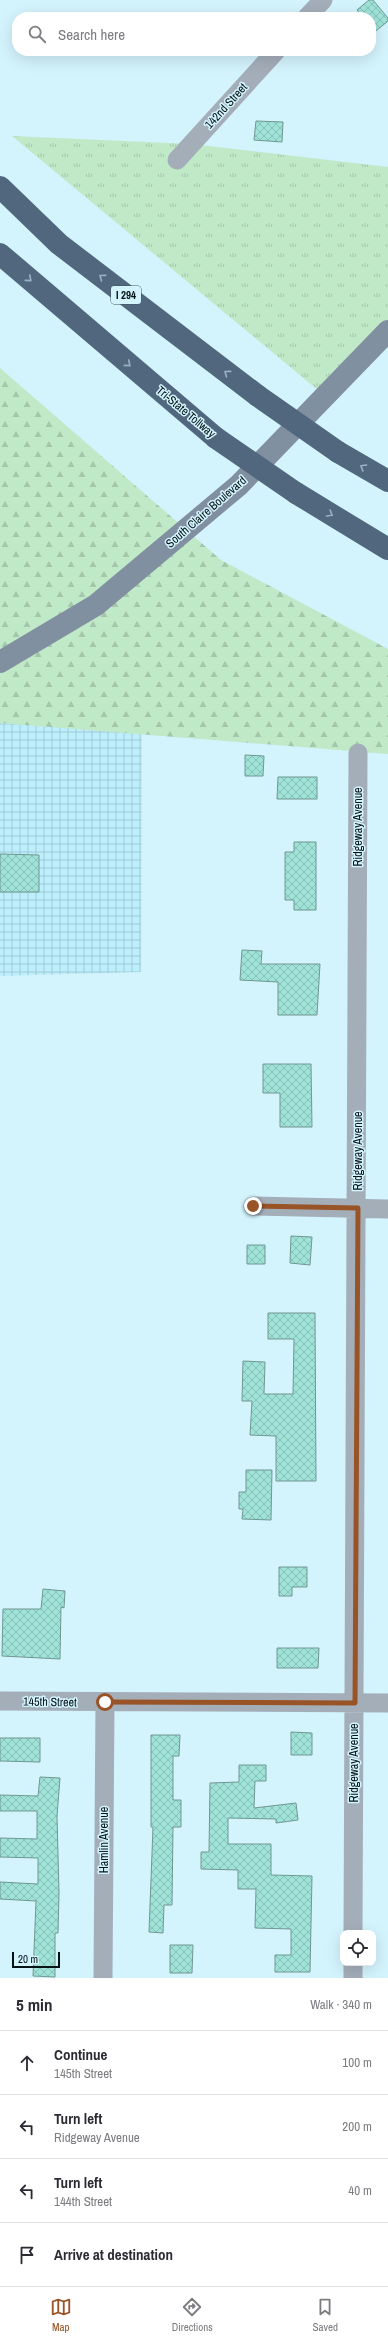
<!DOCTYPE html>
<meta charset="utf-8">
<style>
body{margin:0;font-family:"Archivo Narrow",sans-serif;background:#f2f2f3;color:#2b2b33}
.controls{position:absolute;right:12px;bottom:12px;display:grid;overflow:hidden;border-radius:8px;box-shadow:0 4px 16px #0002}
.controls button{width:36px;height:36px;display:grid;place-items:center;padding:0;border:0;border-bottom:1px solid #e1e1e2;background:#fff;color:#2b2b33;font:20px sans-serif}
.scale{position:absolute;left:12px;bottom:10px;width:48px;box-sizing:border-box;padding-left:4px;border:2px solid #051317;border-top:0;font-size:11px;line-height:14px;white-space:nowrap;color:#051317;-webkit-text-stroke:3px #d3f3fd;paint-order:stroke}
.stop{position:absolute;width:12px;height:12px;margin:-9px;border:3px solid #985426;border-radius:50%;background:#fff}
.stop.end{background:#985426;border-color:#fff;box-shadow:0 1px 4px #0008}
.list{margin:0;padding:0;list-style:none}
h2{display:flex;justify-content:space-between;align-items:center;height:52px;margin:0;padding:0 16px;font-size:17px}
h2 small{font-size:13px;font-weight:400;color:#7c7c81}
.list li{display:grid;grid-template-columns:26px 1fr auto;gap:12px;align-items:center;box-sizing:border-box;height:64px;padding:0 16px;border-top:1px solid #e1e1e2}
.list b{display:block;font-size:15px;white-space:nowrap}
.list p{margin:0;font-size:13px;white-space:nowrap;color:#7c7c81}
.list em{font-size:13px;font-style:normal;color:#7c7c81}
.icon{flex:none;width:22px;height:22px;fill:none;stroke:currentColor;stroke-width:2;stroke-linecap:round;stroke-linejoin:round}
.map{position:relative;flex:none;width:388px;height:1978px;overflow:hidden}
.search{position:absolute;background:#fff;box-shadow:0 4px 16px #0002;left:12px;right:12px;top:12px;height:44px;display:flex;align-items:center;gap:10px;box-sizing:border-box;padding:0 14px;border-radius:16px;color:#7c7c81;font-size:15px}
.sheet{height:308px;background:#fff}
nav{display:flex;justify-content:space-around;align-items:center;box-sizing:border-box;height:56px;border-top:1px solid #e1e1e2;background:#fff;font-size:11px;color:#7c7c81}
nav a{display:grid;justify-items:center;gap:2px}
nav .on{color:#985426}
.map>svg:first-child{display:block}
.industrial{fill:url(#industrial-grid)}
.grass{fill:url(#grass-tufts)}
.forest{fill:url(#forest-firs)}
.building{fill:url(#building-cross-hatch);stroke:#709892}
.lines{fill:none;stroke-linecap:round;stroke-linejoin:round}
.street{stroke:#a4aeb9;stroke-width:19}
.secondary{stroke:#8090a0;stroke-width:22}
.highway{stroke:#51677d;stroke-width:22}
.highway-bridge{stroke:#51677d;stroke-width:22}
.oneway{stroke:#98b4c3}
.route{stroke:#985426;stroke-width:5}
.labels{text-anchor:middle;dominant-baseline:central;stroke-width:3;stroke-linejoin:round;paint-order:stroke}
.shield{fill:#d3f3fd;stroke:#43565c;stroke-width:1}
.shield-label{font-size:11px;font-weight:bold;fill:#051317}
.street-label{font-size:12px;fill:#051317;stroke:#d3f3fd}
</style>
<div class="map">
<svg width="388" height="1978" viewBox="0 0 388 1978">
<defs>
<pattern id="industrial-grid" width="8" height="8" patternUnits="userSpaceOnUse"><rect width="8" height="8" fill="#bceefc"/><path d="M0 4h8M4 0v8" fill="none" stroke="#a0cbd7"/></pattern>
<pattern id="grass-tufts" width="24" height="20" patternUnits="userSpaceOnUse"><rect width="24" height="20" fill="#c0e9c8"/><path d="M3 7l-1-3M5 7V3M7 7l1-3M15 17l-1-3M17 17v-4M19 17l1-3" fill="none" stroke="#a4c7ab"/></pattern>
<pattern id="forest-firs" width="22" height="20" patternUnits="userSpaceOnUse"><rect width="22" height="20" fill="#c0e9c8"/><path d="M5 1l3.5 6h-7zM16 11l3.5 6h-7z" fill="#a4c7ab"/></pattern>
<pattern id="building-cross-hatch" width="8" height="8" patternUnits="userSpaceOnUse"><rect width="8" height="8" fill="#9ee2d8"/><path d="M0 0l8 8M0 8l8-8" fill="none" stroke="#87c1b9"/></pattern>
</defs>
<rect width="100%" height="100%" fill="#d3f3fd"/>
<path class="industrial" d="M 0,723 L 142,733 L 141,972 L 0,976 Z"/>
<path class="grass" d="M 12,136 L 191,144 L 388,167 L 388,331 L 325,396 Z"/>
<path class="forest" d="M 0,368 L 221,560 L 388,649 L 388,754 L 0,723 Z"/>
<path class="building" d="M 369,0 L 373,0 L 388,18 L 388,21 L 371,35 L 371,17 L 363,17 L 357,10 Z
M 256,121 L 283,122 L 282,142 L 254,140 Z
M 245,755 L 264,756 L 263,776 L 245,776 Z
M 278,777 L 317,777 L 317,799 L 277,799 Z
M 294,842 L 316,842 L 316,910 L 294,910 L 294,900 L 285,900 L 285,852 L 294,852 Z
M 0,854 L 39,855 L 39,892 L 0,892 Z
M 242,950 L 262,951 L 261,964 L 320,964 L 317,1015 L 278,1015 L 278,982 L 240,980 Z
M 263,1064 L 311,1064 L 312,1127 L 280,1127 L 280,1093 L 263,1093 Z
M 291,1236 L 312,1237 L 310,1265 L 290,1263 Z
M 247,1245 L 265,1245 L 265,1264 L 247,1264 Z
M 268,1313 L 315,1313 L 316,1481 L 276,1481 L 276,1436 L 250,1435 L 252,1401 L 242,1401 L 243,1361 L 265,1362 L 264,1394 L 293,1394 L 294,1339 L 268,1339 Z
M 246,1470 L 272,1470 L 271,1520 L 242,1519 L 243,1509 L 239,1509 L 239,1492 L 246,1492 Z
M 279,1567 L 307,1567 L 307,1587 L 292,1587 L 292,1596 L 279,1596 Z
M 43,1589 L 65,1591 L 64,1608 L 61,1607 L 60,1659 L 2,1656 L 3,1609 L 41,1609 Z
M 277,1648 L 319,1648 L 318,1668 L 277,1668 Z
M 291,1732 L 312,1733 L 312,1755 L 291,1755 Z
M 151,1735 L 180,1735 L 179,1756 L 173,1756 L 173,1800 L 181,1800 L 181,1827 L 173,1827 L 172,1905 L 164,1905 L 163,1933 L 149,1932 L 153,1827 L 151,1827 Z
M 0,1738 L 40,1738 L 40,1762 L 0,1761 Z
M 239,1765 L 266,1765 L 266,1781 L 255,1781 L 254,1808 L 296,1803 L 298,1820 L 276,1823 L 276,1819 L 228,1818 L 228,1844 L 271,1844 L 271,1875 L 312,1876 L 310,1972 L 275,1972 L 275,1955 L 291,1955 L 291,1929 L 255,1928 L 256,1889 L 238,1889 L 238,1870 L 201,1869 L 201,1852 L 209,1852 L 210,1783 L 239,1782 Z
M 40,1777 L 60,1778 L 57,1816 L 59,1893 L 58,1933 L 55,1933 L 55,1977 L 33,1976 L 36,1901 L 0,1899 L 0,1882 L 38,1884 L 38,1858 L 0,1857 L 0,1838 L 37,1839 L 37,1811 L 0,1811 L 0,1795 L 38,1796 Z
M 170,1945 L 193,1945 L 192,1973 L 170,1973 Z"/>
<g class="lines">
<path class="street" d="M 307,17 L 323,0
M 177,160 L 276,51
M 253,1206 L 388,1209
M 0,1701 L 388,1703
M 353,1933 L 358,753
M 103,1978 L 105,1702
M 353,1978 L 353,1963"/>
<path class="secondary" d="M 0,662 L 96,605 L 239,485 L 388,331"/>
<path class="highway" d="M 0,187 L 59,244 L 258,396
M 0,254 L 216,438
M 338,452 L 388,481
M 296,493 L 388,549"/>
<path class="highway-bridge" d="M 258,396 L 338,452
M 216,438 L 296,493"/>
</g>
<defs><path id="oneway-chevron" d="M-2-3.5L2.5 0L-2 3.5" fill="none" stroke-width="1.6" stroke-linecap="round" stroke-linejoin="round"/></defs>
<g class="oneway">
<use href="#oneway-chevron" transform="translate(102 277) rotate(-143)"/>
<use href="#oneway-chevron" transform="translate(29 279) rotate(40)"/>
<use href="#oneway-chevron" transform="translate(128 364) rotate(40)"/>
<use href="#oneway-chevron" transform="translate(227 373) rotate(-143)"/>
<use href="#oneway-chevron" transform="translate(363 467) rotate(-149)"/>
<use href="#oneway-chevron" transform="translate(330 514) rotate(31)"/>
</g>
<g class="lines">
<path class="route" d="M 105,1702 L 355,1703 L 358,1208 L 253,1206"/>
</g>
<g class="labels">
<rect class="shield" x="111" y="286" width="30" height="18" rx="3"/>
<g class="shield-label">
<text x="126" y="295">I 294</text>
</g>
<g class="street-label">
<text transform="translate(226 106) rotate(-48)">142nd Street</text>
<text transform="translate(186 412) rotate(40)">Tri-State Tollway</text>
<text transform="translate(206 512) rotate(-41)">South Claire Boulevard</text>
<text transform="translate(358 827) rotate(-90)">Ridgeway Avenue</text>
<text transform="translate(358 1151) rotate(-90)">Ridgeway Avenue</text>
<text transform="translate(50 1702) rotate(1)">145th Street</text>
<text transform="translate(354 1763) rotate(-90)">Ridgeway Avenue</text>
<text transform="translate(104 1840) rotate(-90)">Hamlin Avenue</text>
</g>
</g>
</svg>
<div class="controls">
<button><svg class="icon" aria-label="locate" viewBox="0 0 24 24"><circle cx="12" cy="12" r="6"/><path d="M12 2v4M12 18v4M2 12h4M18 12h4"/></svg></button>
</div>
<div class="scale">20 m</div>
<div class="stop" style="left:105px;top:1702px"></div>
<div class="stop end" style="left:253px;top:1206px"></div>
<div class="search"><svg class="icon" aria-label="search" viewBox="0 0 24 24"><circle cx="10" cy="10" r="6"/><path d="M15 15l6 6"/></svg>Search here</div>
</div>
<section class="sheet">
<h2>5 min<small>Walk · 340 m</small></h2>
<ul class="list">
<li><svg class="icon" aria-label="ahead" viewBox="0 0 24 24"><path d="M12 20V5M6 11l6-6 6 6"/></svg><div><b>Continue</b><p>145th Street</p></div><em>100 m</em></li>
<li><svg class="icon" aria-label="left" viewBox="0 0 24 24"><path d="M17 20v-9H6M10 6l-5 5 5 5"/></svg><div><b>Turn left</b><p>Ridgeway Avenue</p></div><em>200 m</em></li>
<li><svg class="icon" aria-label="left" viewBox="0 0 24 24"><path d="M17 20v-9H6M10 6l-5 5 5 5"/></svg><div><b>Turn left</b><p>144th Street</p></div><em>40 m</em></li>
<li><svg class="icon" aria-label="arrive" viewBox="0 0 24 24"><path d="M6 21V4h12l-3 4 3 4H6"/></svg><div><b>Arrive at destination</b></div></li>
</ul>
</section>
<nav>
<a class="on"><svg class="icon" aria-label="map" viewBox="0 0 24 24"><path d="M3 6l6-2 6 2 6-2v14l-6 2-6-2-6 2zM9 4v14M15 6v14"/></svg>Map</a>
<a><svg class="icon" aria-label="directions" viewBox="0 0 24 24"><path d="M12 3l9 9-9 9-9-9zM9 14v-3h6M13 9l2 2-2 2"/></svg>Directions</a>
<a><svg class="icon" aria-label="saved" viewBox="0 0 24 24"><path d="M7 4h10v16l-5-4-5 4z"/></svg>Saved</a>
</nav>
